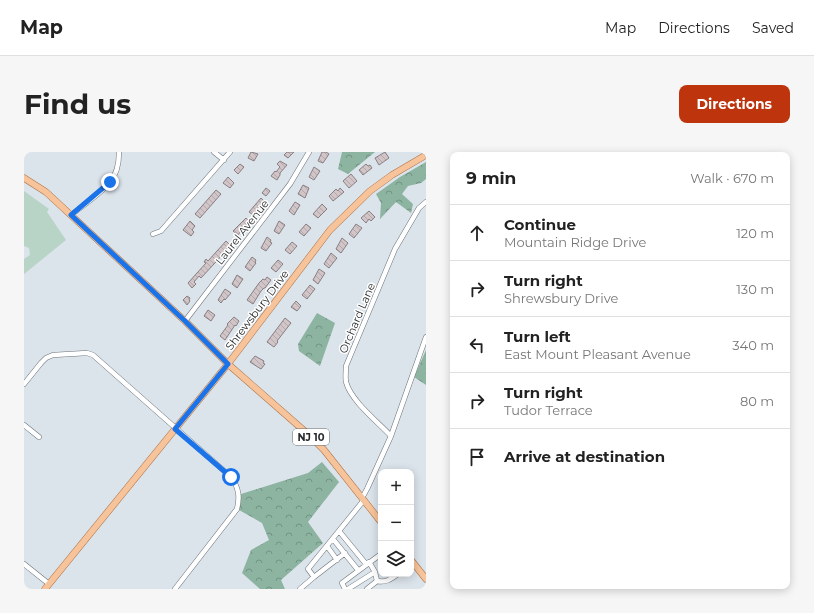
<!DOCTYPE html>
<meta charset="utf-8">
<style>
body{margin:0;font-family:Montserrat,sans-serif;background:#f6f6f6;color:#222}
.controls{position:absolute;right:12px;bottom:12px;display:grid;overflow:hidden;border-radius:8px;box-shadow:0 2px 10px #0003}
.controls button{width:36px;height:36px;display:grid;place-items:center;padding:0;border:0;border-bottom:1px solid #e0e0e0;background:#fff;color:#222;font:20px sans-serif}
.stop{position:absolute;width:12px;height:12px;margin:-9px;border:3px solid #1a73e8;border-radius:50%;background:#fff}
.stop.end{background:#1a73e8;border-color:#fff;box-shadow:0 1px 4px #0008}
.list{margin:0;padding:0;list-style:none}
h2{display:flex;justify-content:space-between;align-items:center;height:52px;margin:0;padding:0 16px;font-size:17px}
h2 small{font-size:13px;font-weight:400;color:#767676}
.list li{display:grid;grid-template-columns:26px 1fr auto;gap:12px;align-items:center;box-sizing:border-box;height:56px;padding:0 16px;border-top:1px solid #e0e0e0}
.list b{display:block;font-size:15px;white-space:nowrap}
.list p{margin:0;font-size:13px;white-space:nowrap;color:#767676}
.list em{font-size:13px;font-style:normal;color:#767676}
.icon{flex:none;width:22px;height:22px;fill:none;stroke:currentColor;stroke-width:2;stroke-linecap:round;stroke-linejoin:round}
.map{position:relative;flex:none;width:402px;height:437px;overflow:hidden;border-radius:8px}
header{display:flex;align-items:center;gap:24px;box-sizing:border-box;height:56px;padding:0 20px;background:#fff;border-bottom:1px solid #e0e0e0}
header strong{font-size:19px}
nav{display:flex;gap:22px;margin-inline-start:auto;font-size:14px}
.intro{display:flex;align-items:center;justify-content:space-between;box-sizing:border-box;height:96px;padding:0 24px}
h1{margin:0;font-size:28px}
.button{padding:10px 18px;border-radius:8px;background:#bd340d;color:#fff;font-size:14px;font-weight:700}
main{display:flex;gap:24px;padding:0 24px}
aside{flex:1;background:#fff;border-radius:8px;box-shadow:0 2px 10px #0003}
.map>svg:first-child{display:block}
.forest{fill:url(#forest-crowns)}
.park{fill:#b8d4c6}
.building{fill:url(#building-back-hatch);stroke:#897e81}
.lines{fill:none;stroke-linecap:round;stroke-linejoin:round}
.minor-casing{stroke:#6b7279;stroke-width:5.5}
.major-casing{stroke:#ab7448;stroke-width:7}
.minor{stroke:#fff;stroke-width:4.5}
.major{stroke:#f7c39a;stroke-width:6}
.route{stroke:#1a73e8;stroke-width:5}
.labels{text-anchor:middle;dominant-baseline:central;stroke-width:3;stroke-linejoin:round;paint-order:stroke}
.shield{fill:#fff;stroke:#686b6c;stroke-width:1}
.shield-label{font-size:10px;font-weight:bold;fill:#282b2d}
.street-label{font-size:11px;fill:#282b2d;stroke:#fff}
</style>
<header>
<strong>Map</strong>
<nav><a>Map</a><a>Directions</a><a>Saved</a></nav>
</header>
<div class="intro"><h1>Find us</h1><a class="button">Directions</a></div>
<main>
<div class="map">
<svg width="402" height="437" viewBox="0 0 402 437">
<defs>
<pattern id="forest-crowns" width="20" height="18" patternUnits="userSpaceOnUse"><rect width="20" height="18" fill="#8cb4a1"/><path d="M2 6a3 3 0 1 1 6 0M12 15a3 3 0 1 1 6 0" fill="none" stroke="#729384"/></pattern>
<pattern id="building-back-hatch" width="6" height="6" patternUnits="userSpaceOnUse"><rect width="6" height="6" fill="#d1c5c8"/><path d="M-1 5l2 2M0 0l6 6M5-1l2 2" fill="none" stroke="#b3a9ac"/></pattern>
</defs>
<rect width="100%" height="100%" fill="#dbe3eb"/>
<path class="forest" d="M 318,0 L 351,0 L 324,22 L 314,17 Z
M 402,10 L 402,27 L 397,31 L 384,34 L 378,42 L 389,52 L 387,61 L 372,50 L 356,67 L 357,51 L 352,42 L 376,25 Z
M 293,161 L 311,171 L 296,214 L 275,199 L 274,192 Z
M 402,198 L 402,233 L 390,225 Z
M 298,310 L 315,330 L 284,370 L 299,391 L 257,428 L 261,437 L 236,437 L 218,421 L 227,398 L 245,388 L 238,371 L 215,358 L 217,342 L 284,321 Z"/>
<path class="park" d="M 0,39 L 25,57 L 23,60 L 42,88 L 0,122 L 0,107 L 6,103 L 5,96 L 0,94 Z"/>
<path class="building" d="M 227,0 L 234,2 L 230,9 L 224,6 Z
M 263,0 L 270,0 L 264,6 L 260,3 Z
M 298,0 L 302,0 L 305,2 L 299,11 L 294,9 Z
M 361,0 L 365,6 L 355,13 L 351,6 Z
M 256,9 L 263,13 L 256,21 L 256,23 L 253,28 L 247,24 L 251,19 L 252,20 L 256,15 L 253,12 Z
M 216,12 L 220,15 L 214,22 L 210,18 Z
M 342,12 L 344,14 L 346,13 L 348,16 L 339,23 L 335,18 Z
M 290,15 L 296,19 L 290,28 L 285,25 Z
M 327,22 L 333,29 L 325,36 L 319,29 Z
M 204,25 L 210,31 L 206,36 L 199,31 Z
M 279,33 L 285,36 L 281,46 L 274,42 Z
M 242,36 L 246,39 L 242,44 L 238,41 Z
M 316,36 L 320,40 L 309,49 L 305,44 L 312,37 L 314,39 Z
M 192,38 L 197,42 L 176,66 L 171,62 Z
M 237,46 L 240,49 L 233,57 L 229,63 L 225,60 Z
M 271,50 L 276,53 L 270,63 L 265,59 Z
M 298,52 L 303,57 L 294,66 L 289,62 Z
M 345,59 L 351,65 L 347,69 L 345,67 L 342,71 L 337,66 Z
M 222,66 L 225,69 L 214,83 L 209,79 Z
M 166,69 L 171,74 L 168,78 L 170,80 L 167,84 L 159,78 Z
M 255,69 L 261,73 L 255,82 L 250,79 Z
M 282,72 L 287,76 L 280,84 L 275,80 Z
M 332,72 L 338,76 L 330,86 L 325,82 Z
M 243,85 L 247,88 L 246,90 L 248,91 L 242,99 L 237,96 Z
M 318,86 L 324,91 L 317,101 L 312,97 Z
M 202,89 L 206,93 L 202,98 L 202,99 L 177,126 L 175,124 L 170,130 L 172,132 L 168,136 L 164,131 L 182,111 L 180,110 L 182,107 L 184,109 Z
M 268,90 L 273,94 L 266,102 L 261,98 Z
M 307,101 L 313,106 L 305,116 L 300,112 Z
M 228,105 L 232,108 L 231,110 L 232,111 L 226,119 L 221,115 Z
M 254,108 L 259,112 L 252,120 L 247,116 Z
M 295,117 L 301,121 L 294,132 L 289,128 Z
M 213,123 L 219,127 L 213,136 L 208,132 Z
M 243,125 L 247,128 L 241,136 L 240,136 L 237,139 L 229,152 L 223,148 L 235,131 L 239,127 L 241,128 Z
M 286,133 L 291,137 L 283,147 L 278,143 Z
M 201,137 L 207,141 L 201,148 L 200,147 L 197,151 L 194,148 Z
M 163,144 L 166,146 L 165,148 L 166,149 L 163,153 L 159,148 Z
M 272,149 L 277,154 L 273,159 L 267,155 Z
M 184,158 L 191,163 L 187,169 L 180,164 Z
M 210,165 L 215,169 L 212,174 L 211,173 L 201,188 L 196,184 L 204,173 L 203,172 Z
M 261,166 L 267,171 L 253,189 L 254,190 L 250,195 L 243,190 Z
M 231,204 L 240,209 L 239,211 L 241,212 L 237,217 L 226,210 Z"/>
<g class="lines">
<g class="minor-casing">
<path id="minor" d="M 190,0 L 200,8
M 47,63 C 58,54 78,41 86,30 C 93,22 95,10 95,0
M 129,82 L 137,79 L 206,0
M 161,169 L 266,32 L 285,0
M 0,232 L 17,211 L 22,206 L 29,203 L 63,201 L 69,203 L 207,325 C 215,336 216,345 213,357 L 151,437
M 0,273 L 15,285
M 367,284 C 354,270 327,249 322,230 C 321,225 322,219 322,214 L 371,97 L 395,56 L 402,50
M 338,346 L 343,337 L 367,284 L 402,185
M 315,379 L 342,412
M 309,387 L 334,418
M 303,394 L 313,408
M 321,401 L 290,425 L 284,417 L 340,348
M 0,412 L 25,432
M 353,429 C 362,431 367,427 374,422
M 276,437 L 290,425
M 321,437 L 318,431 L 357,402
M 324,437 L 351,420 L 345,410
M 343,437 L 353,429 L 351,420"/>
</g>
<g class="major-casing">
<path id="major" d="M 0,26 L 22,40 L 161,169 L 204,212 L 285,283 L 300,298 L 357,370
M 387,408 L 402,427
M 21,437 L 204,212 L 306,78 L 346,39 L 368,23 L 402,3"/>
</g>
<use href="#minor" class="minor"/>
<use href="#major" class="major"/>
</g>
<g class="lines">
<path class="route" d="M 86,30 L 47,63 L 161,169 L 204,212 L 151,277 L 207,325"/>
</g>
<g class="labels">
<rect class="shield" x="269" y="277" width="36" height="16" rx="3"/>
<g class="shield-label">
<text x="287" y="285">NJ 10</text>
</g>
<g class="street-label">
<text transform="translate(218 80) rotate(-52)">Laurel Avenue</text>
<text transform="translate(233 158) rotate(-53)">Shrewsbury Drive</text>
<text transform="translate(333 166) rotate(-67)">Orchard Lane</text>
</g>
</g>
</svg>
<div class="controls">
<button>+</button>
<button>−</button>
<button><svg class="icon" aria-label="layers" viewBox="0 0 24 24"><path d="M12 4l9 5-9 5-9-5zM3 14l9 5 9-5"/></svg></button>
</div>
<div class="stop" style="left:207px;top:325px"></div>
<div class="stop end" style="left:86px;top:30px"></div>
</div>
<aside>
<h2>9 min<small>Walk · 670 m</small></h2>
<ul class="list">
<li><svg class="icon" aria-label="ahead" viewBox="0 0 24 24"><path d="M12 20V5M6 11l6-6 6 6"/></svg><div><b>Continue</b><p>Mountain Ridge Drive</p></div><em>120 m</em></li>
<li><svg class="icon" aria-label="right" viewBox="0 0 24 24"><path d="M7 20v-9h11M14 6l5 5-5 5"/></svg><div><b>Turn right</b><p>Shrewsbury Drive</p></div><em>130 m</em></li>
<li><svg class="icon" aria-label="left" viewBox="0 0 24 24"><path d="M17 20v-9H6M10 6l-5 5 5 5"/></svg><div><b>Turn left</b><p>East Mount Pleasant Avenue</p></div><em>340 m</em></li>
<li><svg class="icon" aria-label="right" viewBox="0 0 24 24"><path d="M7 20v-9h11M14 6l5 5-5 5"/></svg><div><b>Turn right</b><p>Tudor Terrace</p></div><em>80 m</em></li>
<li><svg class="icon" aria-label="arrive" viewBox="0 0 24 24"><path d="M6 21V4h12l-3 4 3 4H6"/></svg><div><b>Arrive at destination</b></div></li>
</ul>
</aside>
</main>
